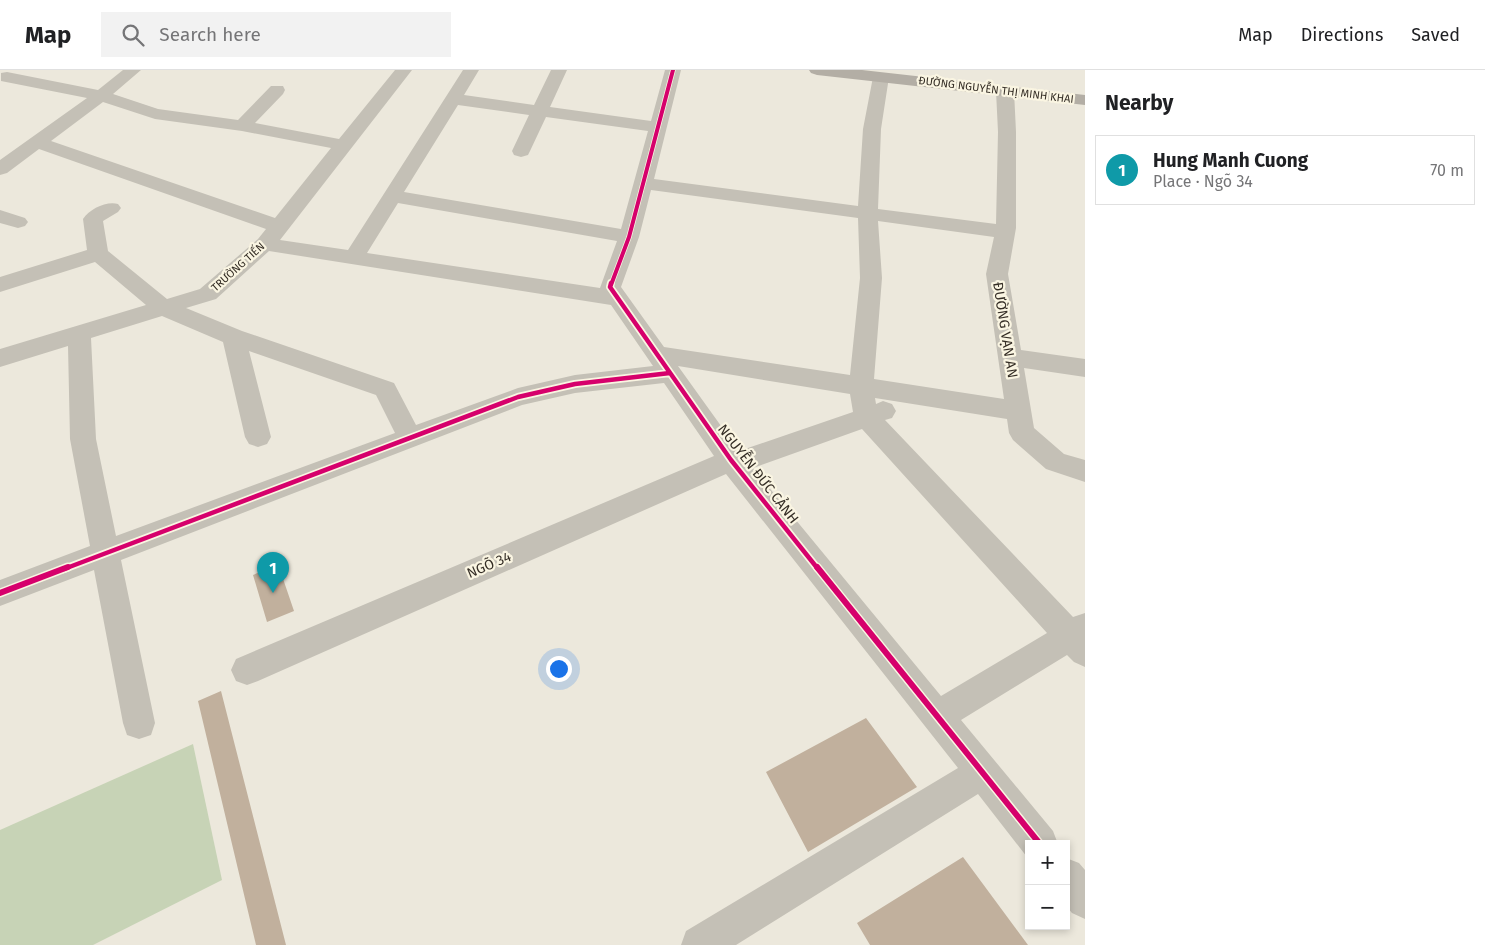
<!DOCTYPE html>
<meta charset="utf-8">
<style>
body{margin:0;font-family:"Fira Sans",sans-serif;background:#f2f2f2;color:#202124}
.controls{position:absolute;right:15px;bottom:15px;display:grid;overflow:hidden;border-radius:0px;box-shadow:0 2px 8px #0003}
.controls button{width:45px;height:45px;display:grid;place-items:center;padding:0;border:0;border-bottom:1px solid #e0e0e0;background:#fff;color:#202124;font:25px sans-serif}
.you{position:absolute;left:558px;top:598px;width:18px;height:18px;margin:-12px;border:4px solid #fff;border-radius:50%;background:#1a73e8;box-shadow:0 0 0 8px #1a73e833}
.badge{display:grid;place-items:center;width:32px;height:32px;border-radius:50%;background:#111827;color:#fff;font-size:16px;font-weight:700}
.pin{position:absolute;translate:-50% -41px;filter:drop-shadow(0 1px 2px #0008)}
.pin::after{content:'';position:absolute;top:26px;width:18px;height:15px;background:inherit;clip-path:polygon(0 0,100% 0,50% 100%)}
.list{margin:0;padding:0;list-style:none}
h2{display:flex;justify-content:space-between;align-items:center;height:65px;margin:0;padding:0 20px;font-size:21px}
h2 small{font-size:16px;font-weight:400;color:#757577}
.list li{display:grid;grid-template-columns:32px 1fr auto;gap:15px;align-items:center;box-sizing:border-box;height:70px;margin:0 10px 10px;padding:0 10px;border:1px solid #e0e0e0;border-radius:0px}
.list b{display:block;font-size:19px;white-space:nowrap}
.list p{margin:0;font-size:16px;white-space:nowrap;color:#757577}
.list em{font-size:16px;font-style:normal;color:#757577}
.icon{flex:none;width:28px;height:28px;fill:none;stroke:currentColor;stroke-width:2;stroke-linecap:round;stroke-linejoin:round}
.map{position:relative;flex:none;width:1085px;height:875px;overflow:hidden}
header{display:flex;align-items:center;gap:30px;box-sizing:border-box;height:70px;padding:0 25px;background:#fff;border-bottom:1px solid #e0e0e0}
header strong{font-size:24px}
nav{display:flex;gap:28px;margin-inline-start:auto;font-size:18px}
.search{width:350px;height:45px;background:#f2f2f2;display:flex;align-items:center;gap:12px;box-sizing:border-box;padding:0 18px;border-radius:0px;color:#757577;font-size:19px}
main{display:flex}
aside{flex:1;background:#fff}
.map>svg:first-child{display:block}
.green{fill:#c7d3b6}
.building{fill:#c1b09d}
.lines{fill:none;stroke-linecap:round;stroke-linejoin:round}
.minor{fill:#c4c0b6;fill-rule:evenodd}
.major{fill:#b3aea5;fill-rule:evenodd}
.cycleway-far2-casing{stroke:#faf5e2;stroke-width:5.5}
.cycleway-far1-casing{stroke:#faf5e2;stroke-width:8}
.cycleway-casing{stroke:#faf5e2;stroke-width:9}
.cycleway-far2{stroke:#d6006c;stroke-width:4}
.cycleway-far1{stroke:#d6006c;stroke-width:4.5}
.cycleway{stroke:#d6006c;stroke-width:6}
.labels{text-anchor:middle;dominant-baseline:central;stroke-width:4.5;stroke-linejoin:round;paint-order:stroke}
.far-street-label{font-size:11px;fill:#342d25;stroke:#faf5e2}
.street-label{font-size:14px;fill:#342d25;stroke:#faf5e2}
</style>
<header>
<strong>Map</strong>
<div class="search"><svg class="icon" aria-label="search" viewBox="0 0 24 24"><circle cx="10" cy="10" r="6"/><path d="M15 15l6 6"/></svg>Search here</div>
<nav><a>Map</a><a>Directions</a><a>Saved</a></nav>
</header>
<main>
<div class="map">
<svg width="1085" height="875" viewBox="0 0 1085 875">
<rect width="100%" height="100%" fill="#ece8dc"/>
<path class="green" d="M 193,674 L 222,810 L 93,875 L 0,875 L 0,760 Z"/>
<path class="building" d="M 278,494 L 294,541 L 267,552 L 253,505 Z
M 221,621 L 286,875 L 256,875 L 198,631 Z
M 866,648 L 917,717 L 808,782 L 766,702 Z
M 963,787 L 1028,875 L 870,875 L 857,853 Z"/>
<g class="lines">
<path class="minor" d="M 123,0 L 141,0 L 113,24 L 158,39 L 238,50 L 271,16 L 283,16 L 285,20 L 283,24 L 255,53 L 339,69 L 395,0 L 412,0 L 280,170 L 348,180 L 463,0 L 479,0 L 464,25 L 534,35 L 551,0 L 567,0 L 550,37 L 651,51 L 665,0 L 681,0 L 654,109 L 858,136 L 863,59 L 873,7 L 875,3 L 887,3 L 889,7 L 881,59 L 878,139 L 996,154 L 998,62 L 996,21 L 999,17 L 1011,17 L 1014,21 L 1016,62 L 1016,158 L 1008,204 L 1021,280 L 1085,289 L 1085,307 L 1024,298 L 1034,358 L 1064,384 L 1085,390 L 1085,412 L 1046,399 L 1013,370 L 1009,363 L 1007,349 L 875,328 L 876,334 L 883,331 L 892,334 L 896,341 L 892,348 L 885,350 L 1073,547 L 1085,543 L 1085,597 L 1074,592 L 1067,585 L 961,650 L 1053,761 L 1058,774 L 1029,774 L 1029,787 L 1027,787 L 978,724 L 736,875 L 681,875 L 686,861 L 958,698 L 726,404 L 258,611 L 247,615 L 236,611 L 231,600 L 236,589 L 714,386 L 664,313 L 575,323 L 522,335 L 121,490 L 155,653 L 151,665 L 139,669 L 127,665 L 123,653 L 94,500 L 0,536 L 0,510 L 90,476 L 70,369 L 68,276 L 0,297 L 0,279 L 146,235 L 95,192 L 0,222 L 0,207 L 87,180 L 83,149 C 90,139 106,131 118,134 L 121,138 L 118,142 L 103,151 L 108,181 L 167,229 L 200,219 L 258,169 L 266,159 L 39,79 L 7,103 L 0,105 L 0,90 L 87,28 L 1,11 L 1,3 L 7,2 L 98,20 ZM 103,32 L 155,49 L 242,61 L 331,78 L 275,148 L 51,71 ZM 458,35 L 529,45 L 512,81 L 514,85 L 521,87 L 528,85 L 530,81 L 546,47 L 648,61 L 621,159 L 404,122 ZM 651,120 L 858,148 L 860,208 L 850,305 L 664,277 L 621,217 L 639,167 ZM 398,133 L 617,171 L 600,218 L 367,183 ZM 878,151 L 994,167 L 986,204 L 1004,329 L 874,309 L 882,208 ZM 269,181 L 611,235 L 653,296 L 575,305 L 518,318 L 416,355 L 394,313 L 242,261 L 186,238 L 216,229 ZM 162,246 L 223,272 L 245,367 L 249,374 L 258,377 L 267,374 L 271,367 L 249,281 L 376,325 L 395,363 L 116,466 L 96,369 L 91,268 ZM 678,296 L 850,324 L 853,342 L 739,381 ZM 862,359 L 1047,563 L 941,626 L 753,398 Z
M 0,140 L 25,148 L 28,152 L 25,156 L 18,158 L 0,153 Z
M 1066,788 L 1079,793 L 1085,800 L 1085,849 L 1072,843 L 1066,836 Z"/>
<path class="major" d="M 809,0 L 862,0 L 1085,25 L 1085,35 L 817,5 L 811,3 Z"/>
<g class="cycleway-far2-casing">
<path id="cycleway-far2" d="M 611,215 L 629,167 L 673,0"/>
</g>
<g class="cycleway-far1-casing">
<path id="cycleway-far1" d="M 611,213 L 610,217 L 731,390 L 818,499
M 64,499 L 518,327 L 575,314 L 670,303"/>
</g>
<g class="cycleway-casing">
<path id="cycleway" d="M 817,497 L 1040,774
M 0,523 L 68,497"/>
</g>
<use href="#cycleway-far2" class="cycleway-far2"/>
<use href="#cycleway-far1" class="cycleway-far1"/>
<use href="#cycleway" class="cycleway"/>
</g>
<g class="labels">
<g class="far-street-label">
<text transform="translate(996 20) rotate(7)">ĐƯỜNG NGUYỄN THỊ MINH KHAI</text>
<text transform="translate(238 197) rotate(-42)">TRƯỜNG TIẾN</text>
</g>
<g class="street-label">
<text transform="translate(1005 260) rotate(81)">ĐƯỜNG VẠN AN</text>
<text transform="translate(758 404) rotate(52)">NGUYỄN ĐỨC CẢNH</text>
<text transform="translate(489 495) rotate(-23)">NGÕ 34</text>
</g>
</g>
</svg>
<div class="controls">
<button>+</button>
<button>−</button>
</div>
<div class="you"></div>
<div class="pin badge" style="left:273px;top:523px;background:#0f9aa8">1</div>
</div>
<aside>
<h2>Nearby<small></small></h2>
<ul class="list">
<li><span class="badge" style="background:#0f9aa8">1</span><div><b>Hung Manh Cuong</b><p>Place · Ngõ 34</p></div><em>70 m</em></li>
</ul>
</aside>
</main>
